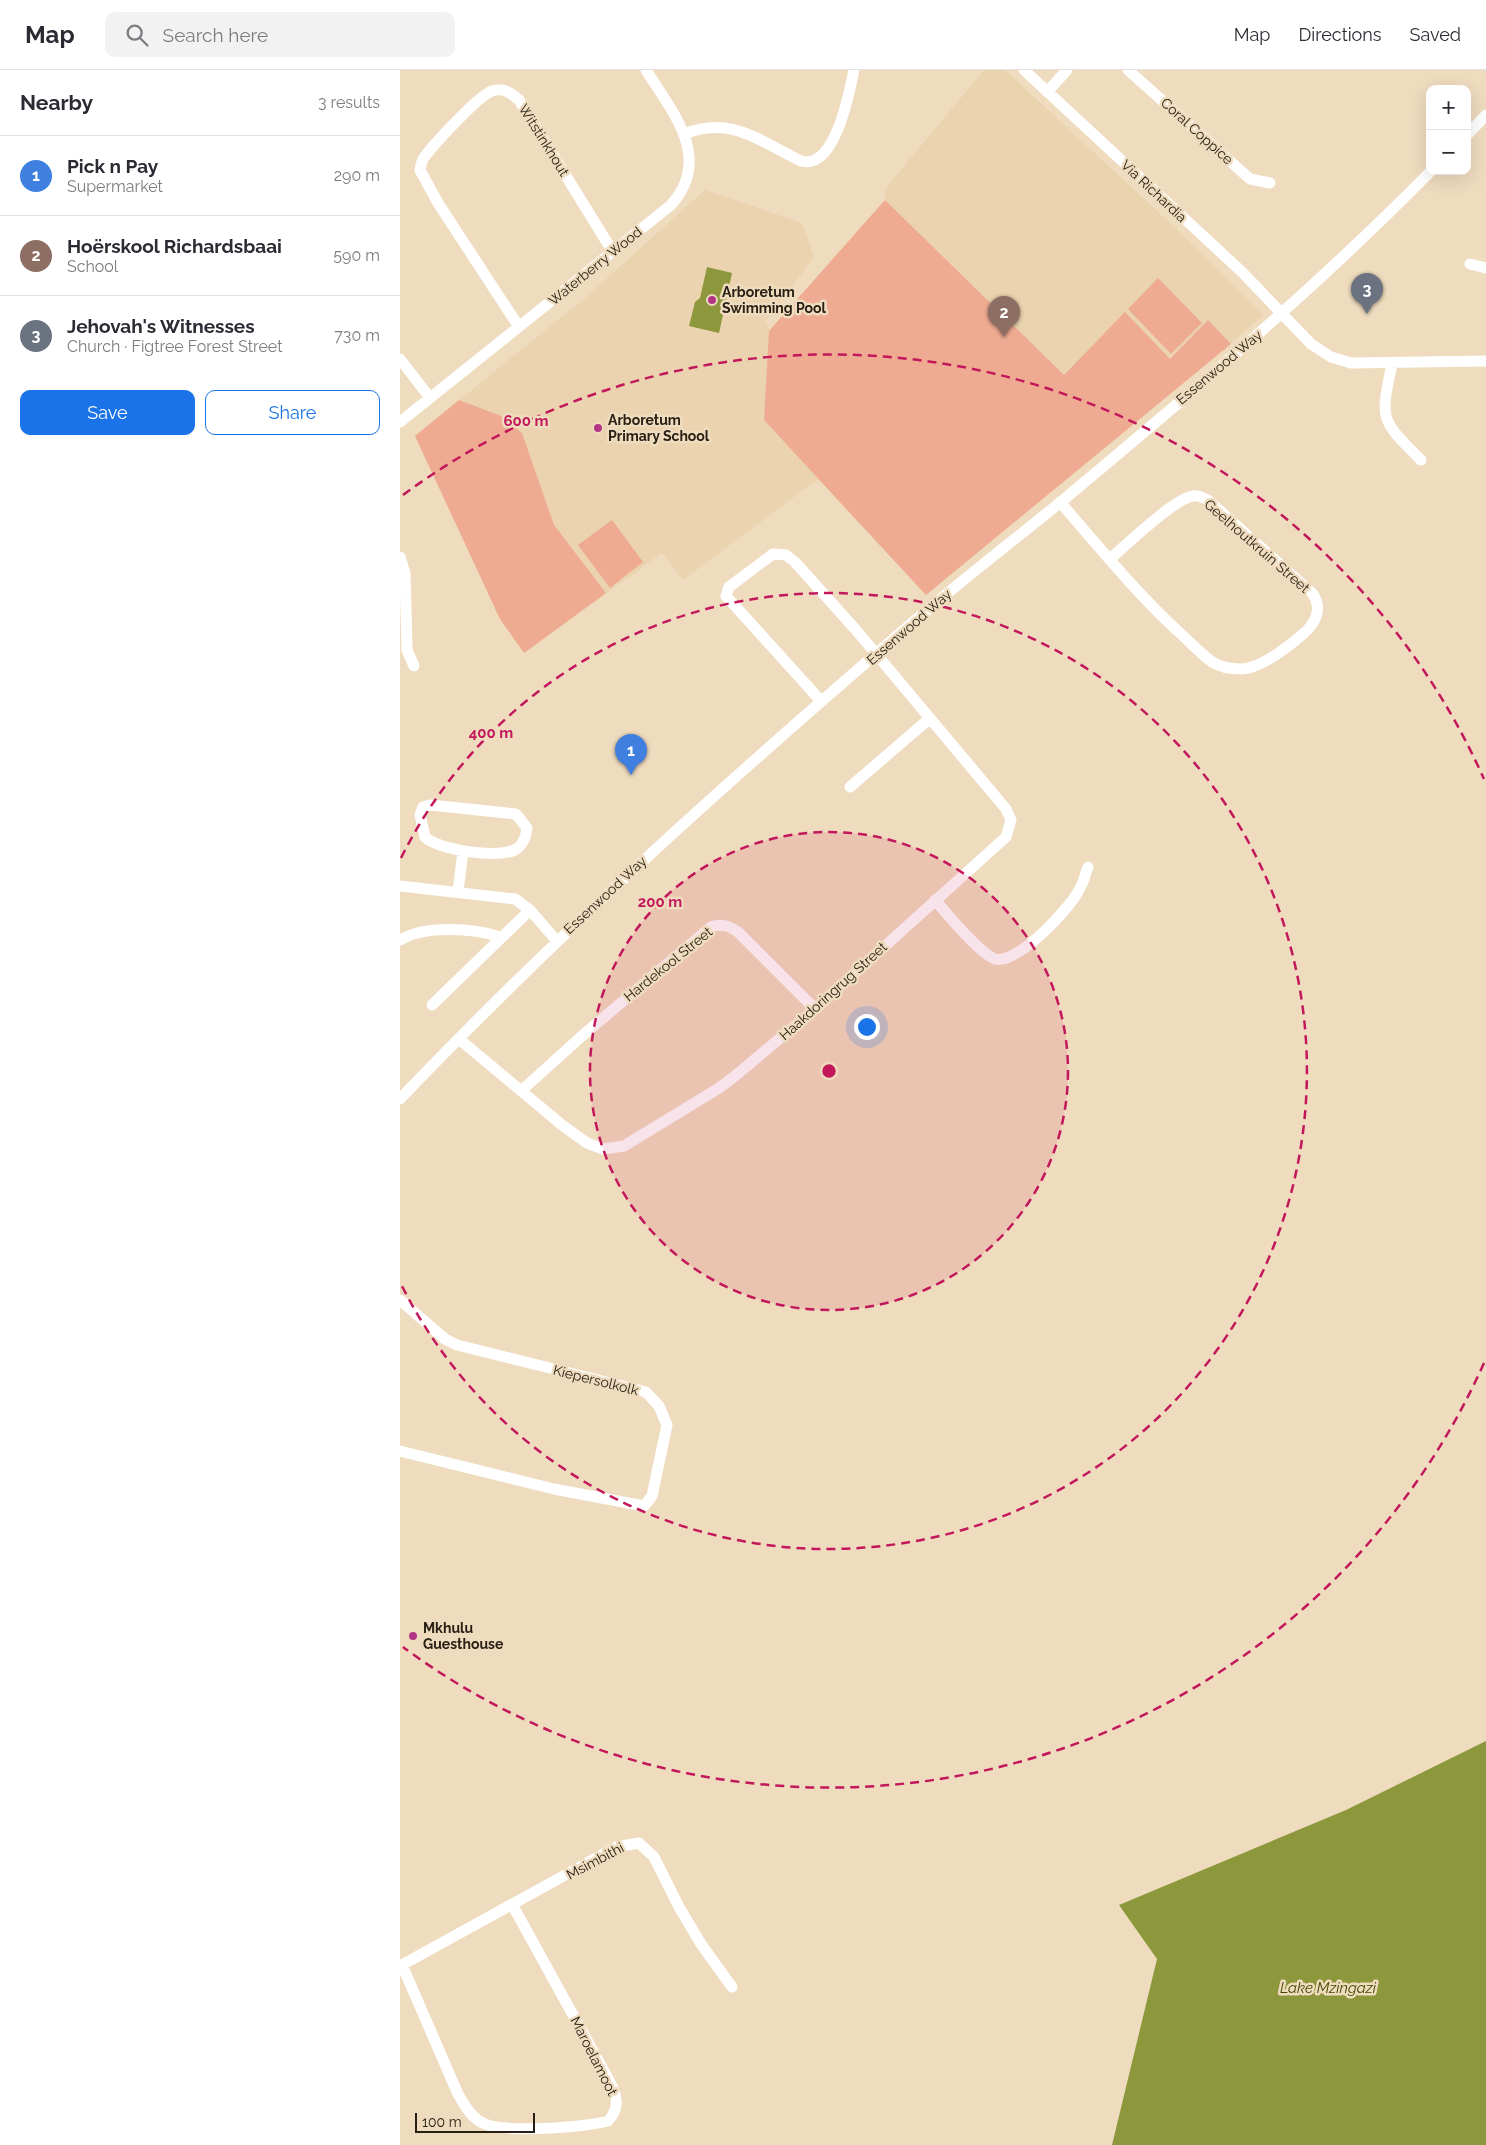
<!DOCTYPE html>
<meta charset="utf-8">
<style>
body{margin:0;font-family:Raleway,sans-serif;background:#f2f2f3;color:#2b2b33}
.controls{position:absolute;right:15px;top:15px;display:grid;overflow:hidden;border-radius:10px;box-shadow:0 5px 20px #0002}
.controls button{width:45px;height:45px;display:grid;place-items:center;padding:0;border:0;border-bottom:1px solid #e1e1e2;background:#fff;color:#2b2b33;font:25px sans-serif}
.scale{position:absolute;left:15px;bottom:12px;width:120px;box-sizing:border-box;padding-left:5px;border:2px solid #282015;border-top:0;font-size:14px;line-height:18px;white-space:nowrap;color:#282015;-webkit-text-stroke:4px #efdbbe;paint-order:stroke}
.you{position:absolute;left:466px;top:956px;width:18px;height:18px;margin:-12px;border:4px solid #fff;border-radius:50%;background:#1a73e8;box-shadow:0 0 0 8px #1a73e833}
.badge{display:grid;place-items:center;width:32px;height:32px;border-radius:50%;background:#1a73e8;color:#fff;font-size:16px;font-weight:700}
.pin{position:absolute;translate:-50% -41px;filter:drop-shadow(0 1px 2px #0008)}
.pin::after{content:'';position:absolute;top:26px;width:18px;height:15px;background:inherit;clip-path:polygon(0 0,100% 0,50% 100%)}
.list{margin:0;padding:0;list-style:none}
h2{display:flex;justify-content:space-between;align-items:center;height:65px;margin:0;padding:0 20px;font-size:21px}
h2 small{font-size:16px;font-weight:400;color:#7c7c81}
.list li{display:grid;grid-template-columns:32px 1fr auto;gap:15px;align-items:center;box-sizing:border-box;height:80px;padding:0 20px;border-top:1px solid #e1e1e2}
.list b{display:block;font-size:19px;white-space:nowrap}
.list p{margin:0;font-size:16px;white-space:nowrap;color:#7c7c81}
.list em{font-size:16px;font-style:normal;color:#7c7c81}
.actions{display:flex;gap:10px;padding:15px 20px}
.actions a{flex:1;padding:11px 0;border:1px solid #1a73e8;border-radius:10px;text-align:center;font-size:18px;color:#1a73e8}
.actions .main{background:#1a73e8;color:#fff}
.icon{flex:none;width:28px;height:28px;fill:none;stroke:currentColor;stroke-width:2;stroke-linecap:round;stroke-linejoin:round}
.map{position:relative;flex:none;width:1086px;height:2075px;overflow:hidden}
header{display:flex;align-items:center;gap:30px;box-sizing:border-box;height:70px;padding:0 25px;background:#fff;border-bottom:1px solid #e1e1e2}
header strong{font-size:24px}
nav{display:flex;gap:28px;margin-inline-start:auto;font-size:18px}
.search{width:350px;height:45px;background:#f2f2f3;display:flex;align-items:center;gap:12px;box-sizing:border-box;padding:0 18px;border-radius:10px;color:#7c7c81;font-size:19px}
main{display:flex}
aside{flex:1;background:#fff}
.map>svg:first-child{display:block}
.built{fill:#ead3ae}
.green{fill:#eeab91}
.water{fill:#8d983c}
.lines{fill:none;stroke-linecap:round;stroke-linejoin:round}
.minor{stroke:#fff;stroke-width:11}
.ring{fill:none;stroke:#c2185b;stroke-width:2.5;stroke-dasharray:9 6}
.poi-dot{fill:#b33686;stroke:#efdbbe;stroke-width:2}
.labels{text-anchor:middle;dominant-baseline:central;stroke-width:5;stroke-linejoin:round;paint-order:stroke}
.street-label{font-size:14px;fill:#282015;stroke:#efdbbe}
.poi-label{font-size:14px;font-weight:bold;fill:#282015;stroke:#efdbbe;text-anchor:start}
.water-label{font-size:15px;font-style:italic;fill:#434900;stroke:#efdbbe}
.centre{fill:#c2185b;stroke:#efdbbe;stroke-width:2.5}
.ring-label{font-size:15px;text-anchor:middle;font-weight:bold;fill:#c2185b;stroke:#efdbbe;stroke-width:5;stroke-linejoin:round;paint-order:stroke}
</style>
<header>
<strong>Map</strong>
<div class="search"><svg class="icon" aria-label="search" viewBox="0 0 24 24"><circle cx="10" cy="10" r="6"/><path d="M15 15l6 6"/></svg>Search here</div>
<nav><a>Map</a><a>Directions</a><a>Saved</a></nav>
</header>
<main>
<aside>
<h2>Nearby<small>3 results</small></h2>
<ul class="list">
<li><span class="badge" style="background:#3f7fe0">1</span><div><b>Pick n Pay</b><p>Supermarket</p></div><em>290 m</em></li>
<li><span class="badge" style="background:#8d6e63">2</span><div><b>Hoërskool Richardsbaai</b><p>School</p></div><em>590 m</em></li>
<li><span class="badge" style="background:#6b7280">3</span><div><b>Jehovah's Witnesses</b><p>Church · Figtree Forest Street</p></div><em>730 m</em></li>
</ul>
<div class="actions"><a class="main">Save</a><a>Share</a></div>
</aside>
<div class="map">
<svg width="1086" height="2075" viewBox="0 0 1086 2075">
<rect width="100%" height="100%" fill="#efdbbe"/>
<path class="built" d="M 584,0 L 605,0 L 784,166 L 864,245 L 526,525 L 418,409 L 283,510 L 262,483 L 124,583 L 100,549 L 15,366 L 184,229 L 305,120 L 402,153 L 414,187 L 365,252 L 370,260 L 485,130 L 486,118 Z"/>
<path class="green" d="M 485,130 L 664,305 L 725,242 L 770,289 L 808,250 L 831,274 L 526,525 L 364,350 L 369,261 Z
M 758,208 L 802,253 L 771,284 L 728,239 Z
M 59,330 L 101,346 L 122,363 L 154,455 L 206,523 L 124,583 L 100,549 L 15,366 Z
M 212,450 L 243,492 L 210,518 L 178,475 Z"/>
<path class="water" d="M 307,197 L 332,203 L 319,263 L 289,256 L 295,232 L 300,228 Z
M 1086,1671 L 1086,2075 L 712,2075 L 757,1889 L 719,1835 L 946,1740 Z"/>
<g class="lines">
<path class="minor" d="M 624,0 L 842,202 L 911,274 L 931,287 L 951,293 L 1086,291
M 728,0 L 850,109 L 870,113
M 647,22 L 667,0
M 284,64 C 331,45 359,71 401,91 C 435,100 449,24 454,0
M 1067,65 L 1086,45
M 1070,194 L 1086,198
M 119,257 L 38,133 L 20,100 C 21,96 21,93 23,89 C 32,76 79,25 92,21 C 103,17 111,23 119,30 L 213,182
M 0,289 L 30,328
M 992,294 C 980,351 980,349 1021,390
M 0,352 L 271,135 C 313,88 273,43 246,0
M 660,432 C 699,477 737,524 781,564 C 791,573 801,584 812,592 C 820,597 832,599 841,599 C 861,599 889,576 903,564 C 915,554 923,539 913,524 L 808,430 C 803,428 798,425 793,426 C 775,428 726,475 710,489
M 0,487 L 5,503 L 7,580 L 14,596
M 450,717 L 529,649
M 30,735 L 116,744 L 127,758 C 126,766 124,773 118,778 C 102,790 38,780 25,767 L 20,745 L 23,737 Z
M 0,816 L 115,829 L 130,840 L 156,870
M 58,822 L 63,781
M 535,830 C 547,844 580,884 595,889 C 617,895 671,838 680,818 C 684,812 685,804 688,797
M 0,870 C 25,855 74,858 100,867
M 32,935 L 130,840
M 59,969 L 162,1055 L 187,1073 L 203,1079 L 224,1076 L 319,1018 L 335,1006 L 415,939 L 606,767 L 611,750 L 606,739 L 456,560 L 395,492 L 386,485 L 373,484 L 329,517 L 326,526 L 421,631
M 121,1021 L 183,965 L 311,857 C 322,853 329,856 338,862 L 415,939
M 0,1029 C 167,854 348,693 532,536 C 575,500 619,466 662,431 C 789,325 915,219 1031,101
M 0,1230 L 45,1269 L 57,1275 L 246,1322 L 259,1336 L 267,1355 L 252,1426 L 244,1436 L 154,1419 L 0,1381
M 2,1895 L 58,2024 C 64,2034 69,2044 79,2051 C 99,2065 183,2057 208,2051 C 219,2039 218,2029 211,2014 L 113,1836
M 0,1896 L 216,1777 L 239,1773 L 254,1787 L 279,1837 L 301,1874 L 332,1917"/>
</g>
<circle cx="429" cy="1001" r="239" fill="#c2185b" fill-opacity=".12"/>
<g class="ring">
<circle cx="429" cy="1001" r="239"/>
<path d="M1 788A478 478 0 1 1 1 1214"/>
<path d="M1084 1293A717 717 0 0 1 3 1577M3 425A717 717 0 0 1 1084 709"/>
</g>
<g class="poi-dot">
<circle cx="312" cy="230" r="5"/>
<circle cx="198" cy="358" r="5"/>
<circle cx="13" cy="1566" r="5"/>
</g>
<g class="labels">
<g class="street-label">
<text transform="translate(797 61) rotate(42)">Coral Coppice</text>
<text transform="translate(144 70) rotate(58)">Witstinkhout</text>
<text transform="translate(754 121) rotate(43)">Via Richardia</text>
<text transform="translate(195 196) rotate(-39)">Waterberry Wood</text>
<text transform="translate(819 297) rotate(-40)">Essenwood Way</text>
<text transform="translate(857 476) rotate(41)">Geelhoutkruin Street</text>
<text transform="translate(509 557) rotate(-41)">Essenwood Way</text>
<text transform="translate(205 825) rotate(-43)">Essenwood Way</text>
<text transform="translate(268 894) rotate(-39)">Hardekool Street</text>
<text transform="translate(433 921) rotate(-42)">Haakdoringrug Street</text>
<text transform="translate(196 1310) rotate(14)">Kiepersolkolk</text>
<text transform="translate(195 1791) rotate(-28)">Msimbithi</text>
<text transform="translate(194 1986) rotate(63)">Maroelamoot</text>
</g>
<g class="poi-label">
<text x="322" y="222">Arboretum<tspan x="322" dy="16">Swimming Pool</tspan></text>
<text x="208" y="350">Arboretum<tspan x="208" dy="16">Primary School</tspan></text>
<text x="23" y="1558">Mkhulu<tspan x="23" dy="16">Guesthouse</tspan></text>
</g>
<g class="water-label">
<text x="928" y="1918">Lake Mzingazi</text>
</g>
</g>
<circle cx="429" cy="1001" r="8" class="centre"/>
<g class="ring-label">
<text x="126" y="356">600 m</text>
<text x="91" y="668">400 m</text>
<text x="260" y="837">200 m</text>
</g>
</svg>
<div class="controls">
<button>+</button>
<button>−</button>
</div>
<div class="scale">100 m</div>
<div class="you"></div>
<div class="pin badge" style="left:231px;top:705px;background:#3f7fe0">1</div>
<div class="pin badge" style="left:604px;top:267px;background:#8d6e63">2</div>
<div class="pin badge" style="left:967px;top:244px;background:#6b7280">3</div>
</div>
</main>
